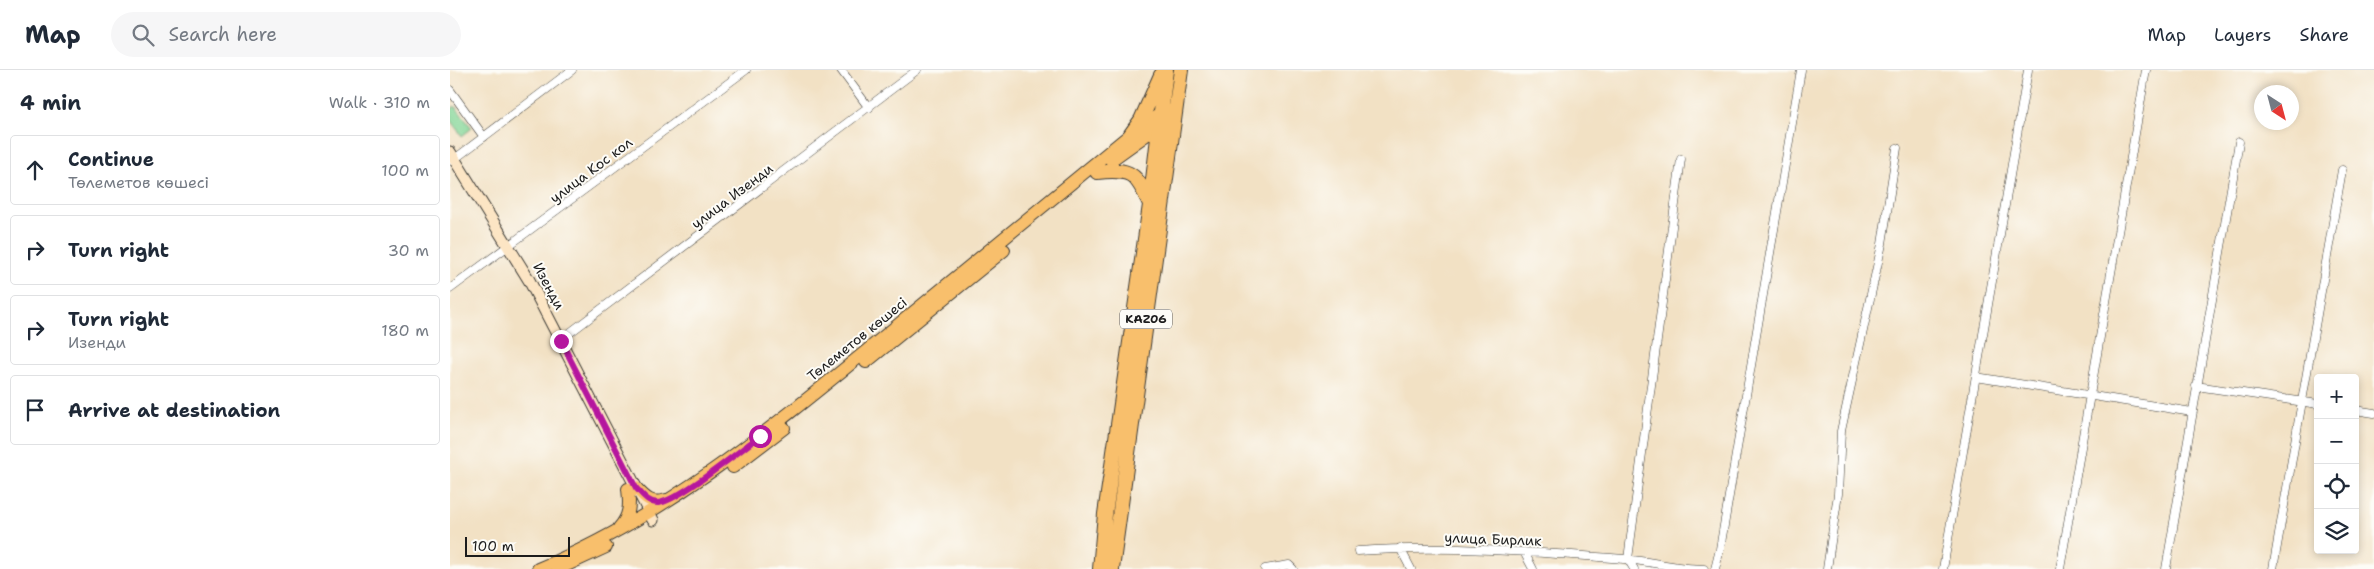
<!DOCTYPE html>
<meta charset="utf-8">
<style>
body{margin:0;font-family:"Shantell Sans",sans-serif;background:#f6f6f7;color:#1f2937}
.controls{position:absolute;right:15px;bottom:15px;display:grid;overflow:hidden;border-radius:5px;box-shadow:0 2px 8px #0003}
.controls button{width:45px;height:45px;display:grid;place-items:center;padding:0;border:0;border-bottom:1px solid #e0e1e3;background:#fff;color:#1f2937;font:25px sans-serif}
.compass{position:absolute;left:1804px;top:15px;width:45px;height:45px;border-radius:50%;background:#fff;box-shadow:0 2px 8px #0003;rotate:144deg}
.scale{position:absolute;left:15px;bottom:12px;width:105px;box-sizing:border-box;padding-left:5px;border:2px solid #1c1c1c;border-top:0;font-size:14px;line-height:18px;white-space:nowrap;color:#1c1c1c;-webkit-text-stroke:4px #fdfcf7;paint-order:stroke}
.stop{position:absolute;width:15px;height:15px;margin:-11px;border:4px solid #b5179e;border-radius:50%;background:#fff}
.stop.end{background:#b5179e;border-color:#fff;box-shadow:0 1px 5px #0008}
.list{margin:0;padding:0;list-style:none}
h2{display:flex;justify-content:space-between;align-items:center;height:65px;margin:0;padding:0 20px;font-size:21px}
h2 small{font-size:16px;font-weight:400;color:#747a83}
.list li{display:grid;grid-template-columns:32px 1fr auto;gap:15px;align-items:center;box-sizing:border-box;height:70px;margin:0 10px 10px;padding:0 10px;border:1px solid #e0e1e3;border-radius:5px}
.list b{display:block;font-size:19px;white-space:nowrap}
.list p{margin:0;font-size:16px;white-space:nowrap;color:#747a83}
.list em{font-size:16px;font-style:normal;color:#747a83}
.icon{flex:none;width:28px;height:28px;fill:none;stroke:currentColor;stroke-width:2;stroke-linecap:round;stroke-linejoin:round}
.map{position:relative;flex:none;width:1924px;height:499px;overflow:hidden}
header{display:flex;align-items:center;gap:30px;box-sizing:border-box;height:70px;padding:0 25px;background:#fff;border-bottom:1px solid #e0e1e3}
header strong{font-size:24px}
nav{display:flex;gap:28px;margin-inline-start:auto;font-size:18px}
.search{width:350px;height:45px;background:#f6f6f7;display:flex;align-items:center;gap:12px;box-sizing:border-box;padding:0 18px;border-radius:28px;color:#747a83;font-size:19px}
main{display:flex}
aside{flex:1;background:#fff}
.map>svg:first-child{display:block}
.green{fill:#83d596;stroke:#507859}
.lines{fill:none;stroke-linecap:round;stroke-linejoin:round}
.street-casing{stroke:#3c3a35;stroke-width:9}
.secondary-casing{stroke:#3c3a35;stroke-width:13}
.primary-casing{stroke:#3c3a35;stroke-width:14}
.highway-casing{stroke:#3c3a35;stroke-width:16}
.street{stroke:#fff;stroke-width:8}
.secondary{stroke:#fce5c4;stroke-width:11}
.primary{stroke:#f8bf6c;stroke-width:12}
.highway{stroke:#f8bf6c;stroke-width:14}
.route{stroke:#b5179e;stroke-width:6}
.labels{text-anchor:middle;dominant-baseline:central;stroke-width:4;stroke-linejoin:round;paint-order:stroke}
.shield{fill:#fdfcf7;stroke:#605f5e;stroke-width:1}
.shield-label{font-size:12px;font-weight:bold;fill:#1c1c1c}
.street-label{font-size:14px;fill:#1c1c1c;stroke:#fdfcf7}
</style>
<header>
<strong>Map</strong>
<div class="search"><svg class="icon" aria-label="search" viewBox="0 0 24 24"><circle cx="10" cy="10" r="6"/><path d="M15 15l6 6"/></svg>Search here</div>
<nav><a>Map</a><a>Layers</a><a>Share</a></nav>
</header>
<main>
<aside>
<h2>4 min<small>Walk · 310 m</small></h2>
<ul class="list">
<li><svg class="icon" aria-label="ahead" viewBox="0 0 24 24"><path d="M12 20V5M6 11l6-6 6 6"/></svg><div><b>Continue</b><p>Төлеметов көшесі</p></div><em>100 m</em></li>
<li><svg class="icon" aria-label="right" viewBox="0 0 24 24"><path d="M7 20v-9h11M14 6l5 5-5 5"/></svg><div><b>Turn right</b></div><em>30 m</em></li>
<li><svg class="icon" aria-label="right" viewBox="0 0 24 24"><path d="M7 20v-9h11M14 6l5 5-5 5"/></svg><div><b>Turn right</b><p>Изенди</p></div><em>180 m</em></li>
<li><svg class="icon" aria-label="arrive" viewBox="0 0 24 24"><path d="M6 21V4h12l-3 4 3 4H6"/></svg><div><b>Arrive at destination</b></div></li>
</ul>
</aside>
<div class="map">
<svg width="1924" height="499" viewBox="0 0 1924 499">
<rect width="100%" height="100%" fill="#fdfcf7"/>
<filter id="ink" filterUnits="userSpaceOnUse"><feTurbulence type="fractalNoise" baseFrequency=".02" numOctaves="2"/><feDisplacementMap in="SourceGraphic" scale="10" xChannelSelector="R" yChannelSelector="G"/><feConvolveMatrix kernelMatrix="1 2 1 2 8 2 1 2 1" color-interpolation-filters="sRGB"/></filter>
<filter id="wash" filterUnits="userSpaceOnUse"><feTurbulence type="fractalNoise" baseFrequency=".0096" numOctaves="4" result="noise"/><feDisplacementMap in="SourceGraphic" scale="20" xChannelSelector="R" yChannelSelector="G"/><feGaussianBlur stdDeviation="1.12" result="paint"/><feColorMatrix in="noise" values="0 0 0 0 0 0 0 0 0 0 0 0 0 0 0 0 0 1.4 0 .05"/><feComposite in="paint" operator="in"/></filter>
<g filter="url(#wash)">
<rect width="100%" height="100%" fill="#f2e1c4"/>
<path class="green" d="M 5,36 L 22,58 L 12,66 L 0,50 L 0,40 Z"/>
</g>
<g filter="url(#ink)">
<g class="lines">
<g class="street-casing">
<path id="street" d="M 391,0 L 419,38
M 0,20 L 34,67
M 2,91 L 122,0
M 0,219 L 296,0
M 105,274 L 467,0
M 1526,307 L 1742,342
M 1746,316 L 1868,334
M 1905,340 L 1924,343
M 950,478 L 961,499
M 908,481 C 996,475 1086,482 1174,489 C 1201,491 1226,499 1254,499
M 1074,482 L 1083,499
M 815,499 L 839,495 L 843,499
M 1184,499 L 1178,489 L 1231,89
M 1265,499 L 1270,479 L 1351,0
M 1377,499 L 1388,424 L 1391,361 L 1432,174 L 1447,78
M 1493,499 L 1578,0
M 1610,499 L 1696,0
M 1716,499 L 1789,72
M 1823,499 L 1892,100"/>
</g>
<g class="secondary-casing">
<path id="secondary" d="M 0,82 L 79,210 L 203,450"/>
</g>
<g class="primary-casing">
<path id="primary" d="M 661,90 L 714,52
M 416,292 L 554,180
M 283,397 L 334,358
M 186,418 C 195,428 202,435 216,430
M 169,458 C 180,446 180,435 178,419
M 88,499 C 212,448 317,362 420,278 C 507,207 594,135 681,64 L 716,40
M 108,499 L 156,477"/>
</g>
<g class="highway-casing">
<path id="highway" d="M 681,64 L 691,50 L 711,5
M 647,102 C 681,98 686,103 700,134
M 650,499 L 655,444 L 700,135 L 716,0
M 662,499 L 731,0"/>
</g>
<use href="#street" class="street"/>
<use href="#secondary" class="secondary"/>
<use href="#primary" class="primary"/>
<use href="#highway" class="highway"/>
</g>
</g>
<g class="lines" filter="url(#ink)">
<path class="route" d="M 111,271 L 186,418 C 192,424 198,433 208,433 C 229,431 290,380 310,366"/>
</g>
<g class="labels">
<rect class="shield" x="670" y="239.5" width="52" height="19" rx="4"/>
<g class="shield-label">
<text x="696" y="249">KАZ06</text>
</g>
<g class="street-label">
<text transform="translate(141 100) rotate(-37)">улица Кос кол</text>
<text transform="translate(282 126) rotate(-37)">улица Изенди</text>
<text transform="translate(99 216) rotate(62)">Изенди</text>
<text transform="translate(407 269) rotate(-39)">Төлеметов көшесі</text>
<text transform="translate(1043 469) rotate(2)">улица Бирлик</text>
</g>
</g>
</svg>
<div class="controls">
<button>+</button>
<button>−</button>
<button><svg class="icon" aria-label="locate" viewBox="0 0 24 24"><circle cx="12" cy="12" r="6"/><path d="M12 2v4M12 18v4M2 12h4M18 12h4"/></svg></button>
<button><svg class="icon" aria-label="layers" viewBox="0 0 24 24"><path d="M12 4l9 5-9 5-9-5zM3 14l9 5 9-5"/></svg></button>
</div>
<svg class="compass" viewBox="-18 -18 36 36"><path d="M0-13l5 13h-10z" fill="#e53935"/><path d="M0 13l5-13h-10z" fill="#747a83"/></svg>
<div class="scale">100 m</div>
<div class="stop" style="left:310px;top:366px"></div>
<div class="stop end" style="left:111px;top:271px"></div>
</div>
</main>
